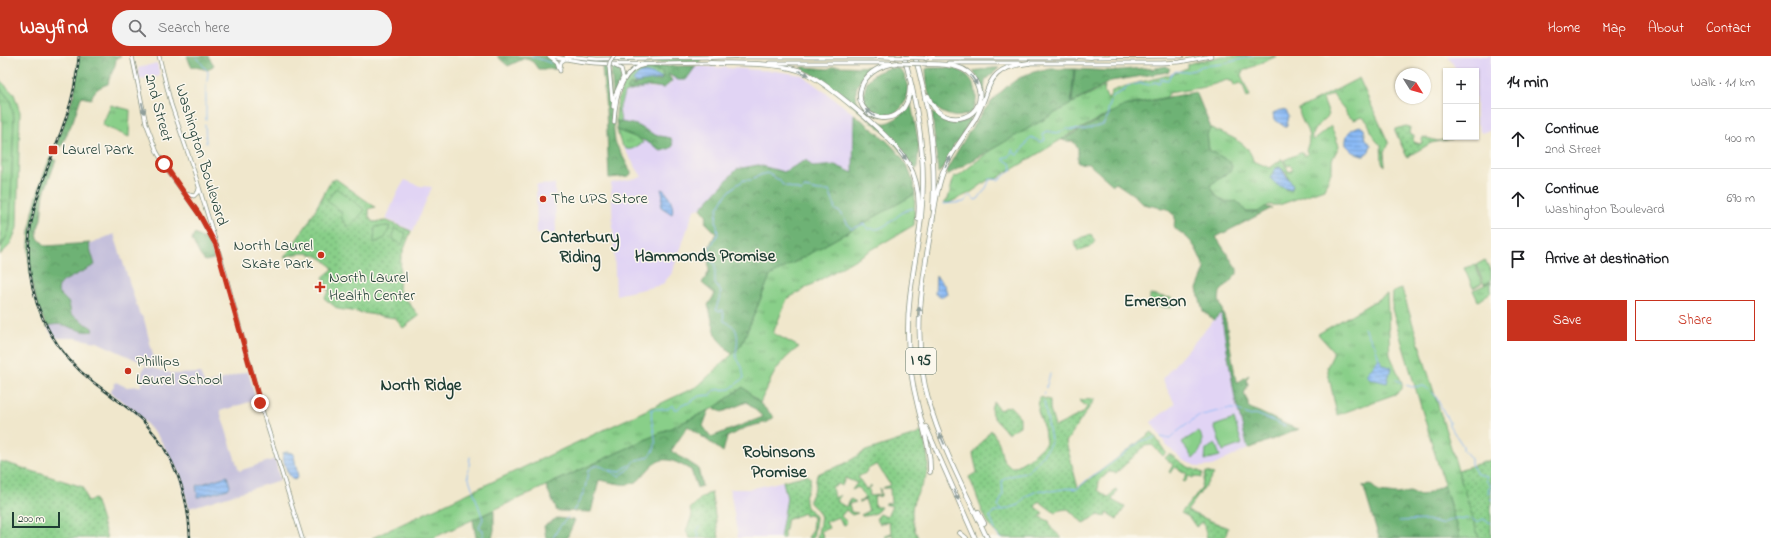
<!DOCTYPE html>
<meta charset="utf-8">
<style>
body{margin:0;font-family:"Indie Flower",sans-serif;background:#f2f2f2;color:#202124}
.controls{position:absolute;right:12px;top:12px;display:grid;overflow:hidden;border-radius:0px;box-shadow:0 1px 3px #0004}
.controls button{width:36px;height:36px;display:grid;place-items:center;padding:0;border:0;border-bottom:1px solid #e0e0e0;background:#fff;color:#202124;font:20px sans-serif}
.compass{position:absolute;left:1395px;top:12px;width:36px;height:36px;border-radius:50%;background:#fff;box-shadow:0 1px 3px #0004;rotate:127deg}
.scale{position:absolute;left:12px;bottom:10px;width:48px;box-sizing:border-box;padding-left:4px;border:2px solid #1f3d34;border-top:0;font-size:11px;line-height:14px;white-space:nowrap;color:#1f3d34;-webkit-text-stroke:3px #fbf7ec;paint-order:stroke}
.stop{position:absolute;width:12px;height:12px;margin:-9px;border:3px solid #c8321e;border-radius:50%;background:#fff}
.stop.end{background:#c8321e;border-color:#fff;box-shadow:0 1px 4px #0008}
.list{margin:0;padding:0;list-style:none}
h2{display:flex;justify-content:space-between;align-items:center;height:52px;margin:0;padding:0 16px;font-size:17px}
h2 small{font-size:13px;font-weight:400;color:#757577}
.list li{display:grid;grid-template-columns:26px 1fr auto;gap:12px;align-items:center;box-sizing:border-box;height:60px;padding:0 16px;border-top:1px solid #e0e0e0}
.list b{display:block;font-size:15px;white-space:nowrap}
.list p{margin:0;font-size:13px;white-space:nowrap;color:#757577}
.list em{font-size:13px;font-style:normal;color:#757577}
.actions{display:flex;gap:8px;padding:12px 16px}
.actions a{flex:1;padding:9px 0;border:1px solid #c8321e;border-radius:0px;text-align:center;font-size:14px;color:#c8321e}
.actions .main{background:#c8321e;color:#fff}
.icon{flex:none;width:22px;height:22px;fill:none;stroke:currentColor;stroke-width:2;stroke-linecap:round;stroke-linejoin:round}
.map{position:relative;flex:none;width:1491px;height:482px;overflow:hidden}
header{display:flex;align-items:center;gap:24px;box-sizing:border-box;height:56px;padding:0 20px;background:#c8321e;color:#fff}
header strong{font-size:19px}
nav{display:flex;gap:22px;margin-inline-start:auto;font-size:14px}
.search{width:280px;height:36px;background:#f2f2f2;display:flex;align-items:center;gap:10px;box-sizing:border-box;padding:0 14px;border-radius:22px;color:#757577;font-size:15px}
main{display:flex}
aside{flex:1;background:#fff}
.map>svg:first-child{display:block}
.built{fill:#e1d4f4}
.industrial{fill:#c5c0db}
.grass{fill:url(#grass-tufts);stroke:#54865e;fill-rule:evenodd}
.forest{fill:url(#forest-crowns);stroke:#467854}
.park{fill:url(#park-dots);stroke:#54865e}
.pitch{fill:#89cf89;stroke:#54865e}
.water{fill:url(#water-rules);stroke:#547c95}
.lines{fill:none;stroke-linecap:round;stroke-linejoin:round}
.stream{stroke:#8abaf6;stroke-width:1}
.major-casing{stroke:#889280;stroke-width:4.5}
.highway-casing{stroke:#889280;stroke-width:5.5}
.major{stroke:#fff;stroke-width:3}
.highway{stroke:#fff;stroke-width:4}
.rail-casing{stroke:#1f3d34;stroke-width:2.5}
.rail{stroke:#fbf7ec;stroke-width:1;stroke-dasharray:3;stroke-linecap:butt}
.major-bridge-casing{stroke:#889280;stroke-width:4.5;stroke-linecap:butt}
.major-bridge{stroke:#fff;stroke-width:3}
.oneway{fill:#8f9e9a}
.route{stroke:#c8321e;stroke-width:5}
.poi-dot{fill:#c8321e;stroke:#fbf7ec;stroke-width:1.5}
.labels{text-anchor:middle;dominant-baseline:central;stroke-width:3;stroke-linejoin:round;paint-order:stroke}
.shield{fill:#fbf7ec;stroke:#61756b;stroke-width:1}
.shield-label{font-size:15px;font-weight:bold;fill:#1f3d34}
.street-label{font-size:16px;fill:#1f3d34;stroke:#fbf7ec}
.poi-label{font-size:16px;fill:#1f3d34;stroke:#fbf7ec;text-anchor:start}
.neighbourhood-label{font-size:17px;font-weight:bold;fill:#1f3d34;stroke:#fbf7ec}
</style>
<header>
<strong>Wayfind</strong>
<div class="search"><svg class="icon" aria-label="search" viewBox="0 0 24 24"><circle cx="10" cy="10" r="6"/><path d="M15 15l6 6"/></svg>Search here</div>
<nav><a>Home</a><a>Map</a><a>About</a><a>Contact</a></nav>
</header>
<main>
<div class="map">
<svg width="1491" height="482" viewBox="0 0 1491 482">
<defs>
<pattern id="grass-tufts" width="24" height="20" patternUnits="userSpaceOnUse"><rect width="24" height="20" fill="#89cf89"/><path d="M3 7l-1-3M5 7V3M7 7l1-3M15 17l-1-3M17 17v-4M19 17l1-3" fill="none" stroke="#6fa971"/></pattern>
<pattern id="forest-crowns" width="20" height="18" patternUnits="userSpaceOnUse"><rect width="20" height="18" fill="#6eb275"/><path d="M2 6a3 3 0 1 1 6 0M12 15a3 3 0 1 1 6 0" fill="none" stroke="#5a9261"/></pattern>
<pattern id="park-dots" width="8" height="8" patternUnits="userSpaceOnUse"><rect width="8" height="8" fill="#89cf89"/><path d="M2 2h.1M6 6h.1" fill="none" stroke="#6fa971" stroke-width="1.8" stroke-linecap="round"/></pattern>
<pattern id="water-rules" width="6" height="5" patternUnits="userSpaceOnUse"><rect width="6" height="5" fill="#8abaf6"/><path d="M0 2.5h6" fill="none" stroke="#7098c8"/></pattern>
</defs>
<rect width="100%" height="100%" fill="#fbf7ec"/>
<filter id="ink" filterUnits="userSpaceOnUse"><feTurbulence type="fractalNoise" baseFrequency=".025" numOctaves="2"/><feDisplacementMap in="SourceGraphic" scale="8" xChannelSelector="R" yChannelSelector="G"/><feConvolveMatrix kernelMatrix="1 2 1 2 8 2 1 2 1" color-interpolation-filters="sRGB"/></filter>
<filter id="wash" filterUnits="userSpaceOnUse"><feTurbulence type="fractalNoise" baseFrequency=".012" numOctaves="4" result="noise"/><feDisplacementMap in="SourceGraphic" scale="16" xChannelSelector="R" yChannelSelector="G"/><feGaussianBlur stdDeviation="0.9" result="paint"/><feColorMatrix in="noise" values="0 0 0 0 0 0 0 0 0 0 0 0 0 0 0 0 0 1.4 0 .05"/><feComposite in="paint" operator="in"/></filter>
<g filter="url(#wash)">
<rect width="100%" height="100%" fill="#f0e7cc"/>
<path class="built" d="M 1448,0 L 1491,0 L 1491,74 L 1481,77 L 1476,64 L 1476,15 L 1457,15 Z
M 157,7 L 160,20 L 139,24 L 138,12 Z
M 696,10 L 775,15 L 802,19 L 854,58 L 853,118 L 835,109 L 813,111 L 806,104 L 784,116 L 758,109 L 737,113 L 701,152 L 694,154 L 672,217 L 662,229 L 616,239 L 611,127 L 642,121 L 621,88 L 623,90 L 636,91 L 643,87 L 642,84 L 652,88 L 671,82 L 655,79 L 637,69 L 621,66 L 619,54 L 621,42 L 624,37 L 645,31 L 664,32 L 671,27 L 672,22 L 668,18 L 670,19 Z
M 405,124 L 420,130 L 432,131 L 413,175 L 386,163 L 398,135 Z
M 555,128 L 556,178 L 537,178 L 536,129 Z
M 1221,256 L 1235,342 L 1248,393 L 1212,410 L 1199,411 L 1184,405 L 1166,389 L 1151,366 L 1175,348 L 1162,323 Z
M 783,425 L 787,442 L 780,482 L 738,482 L 730,433 L 750,433 Z"/>
<path class="industrial" d="M 114,178 L 139,257 L 144,263 L 153,299 L 154,312 L 97,286 L 74,282 L 58,282 L 52,279 L 47,271 L 51,269 L 68,269 L 81,275 L 92,272 L 71,258 L 69,247 L 58,236 L 59,229 L 62,226 L 95,209 L 89,188 Z
M 145,310 L 174,318 L 200,317 L 205,329 L 248,315 L 256,344 L 220,355 L 239,415 L 275,403 L 280,424 L 189,452 L 180,419 L 160,383 L 134,354 L 110,336 L 116,326 L 126,331 L 141,330 L 142,316 Z"/>
<path class="grass" d="M 1222,0 L 1277,0 L 1243,15 L 1241,19 L 1250,40 L 1247,42 L 1243,29 L 1239,27 L 1234,30 L 1233,26 L 1227,24 L 1205,31 L 1169,37 L 1167,41 L 1124,50 L 1072,77 L 1013,113 L 1009,114 L 998,122 L 988,124 L 970,137 L 948,147 L 943,147 L 948,143 L 954,120 L 957,121 L 992,93 L 1071,48 L 1074,13 L 1075,13 L 1073,47 L 1105,30 L 1104,35 L 1108,44 L 1112,35 C 1137,25 1163,23 1187,12 L 1187,8 Z
M 701,2 L 700,6 L 601,7 L 579,4 L 597,5 Z
M 645,13 L 662,16 L 664,20 L 661,23 L 660,21 L 645,16 L 634,27 L 636,28 L 632,29 L 629,35 L 631,35 L 624,37 L 619,54 L 621,66 L 616,65 C 615,44 623,17 645,13 Z
M 1359,22 L 1389,88 L 1384,95 L 1385,110 L 1382,107 L 1381,89 C 1368,80 1373,67 1362,61 L 1354,64 L 1347,59 C 1345,51 1337,47 1333,38 L 1323,43 L 1329,59 C 1322,67 1310,73 1312,84 L 1315,83 L 1331,70 L 1339,90 L 1332,104 L 1332,114 L 1324,133 L 1279,149 L 1269,149 L 1258,156 L 1246,156 L 1240,148 C 1222,146 1219,145 1210,129 L 1230,115 L 1232,110 L 1223,102 L 1209,94 L 1207,78 L 1211,72 C 1226,79 1250,86 1253,105 L 1270,112 L 1282,103 L 1289,116 L 1293,114 L 1291,109 L 1287,110 L 1284,104 L 1303,96 L 1304,100 L 1308,98 L 1306,94 C 1315,75 1300,69 1299,53 ZM 1277,111 L 1280,111 L 1287,118 L 1293,131 L 1291,134 C 1284,133 1272,128 1271,120 Z
M 0,32 L 10,44 L 14,61 L 10,170 L 7,181 L 0,191 L 2,60 Z
M 111,49 L 130,54 L 129,81 L 102,69 Z
M 617,74 L 638,81 L 643,87 C 639,88 638,90 634,92 C 622,98 619,82 617,74 Z
M 915,138 L 914,169 L 787,243 L 773,277 L 799,291 C 775,309 772,321 760,347 L 743,331 L 714,352 L 433,482 L 372,482 L 698,330 L 741,290 L 770,220 Z
M 1485,204 L 1491,215 L 1491,225 L 1484,228 L 1476,209 Z
M 1475,209 L 1482,227 L 1473,232 L 1464,212 Z
M 1491,226 L 1491,236 L 1478,245 L 1473,234 Z
M 1402,233 L 1479,482 L 1460,482 L 1392,253 L 1393,236 Z
M 1387,238 L 1390,299 L 1402,327 L 1402,333 L 1398,337 L 1337,359 L 1327,311 L 1333,299 L 1333,295 L 1318,278 Z"/>
<path class="forest" d="M 79,0 L 121,0 L 116,2 C 116,13 109,19 108,28 C 99,31 94,34 91,43 L 81,41 L 73,65 L 61,91 L 56,88 L 74,38 Z
M 187,0 L 208,0 L 214,9 L 208,14 L 191,10 Z
M 497,0 L 554,0 L 556,13 L 538,13 L 533,6 L 525,2 L 508,10 Z
M 662,10 L 696,10 L 686,24 L 678,24 L 668,18 L 672,25 L 664,32 L 649,30 L 631,35 L 627,33 L 630,28 L 633,30 C 642,24 650,24 660,25 L 663,20 L 662,16 L 645,13 L 633,17 L 643,11 Z
M 834,10 L 874,11 C 867,17 857,25 856,35 C 855,52 870,69 887,67 L 897,62 L 911,48 L 919,89 L 917,113 L 913,112 L 888,79 L 818,21 L 801,12 L 804,11 L 828,13 Z
M 1166,10 L 1170,13 L 1168,16 L 1111,25 L 1072,47 L 1075,13 L 1110,15 L 1144,12 L 1152,13 Z
M 602,11 L 608,11 L 615,86 L 631,116 L 631,118 L 629,120 L 609,122 L 606,53 Z
M 611,11 L 620,14 L 622,22 L 613,40 Z
M 889,12 L 898,12 C 916,25 907,63 882,60 C 879,59 875,59 873,58 C 869,56 866,52 864,49 C 864,27 866,19 889,12 Z
M 929,12 C 938,12 949,11 958,14 C 975,19 981,42 972,56 C 962,61 956,62 946,58 C 927,51 927,30 926,13 Z
M 993,12 L 999,12 L 985,25 L 984,37 L 982,38 L 978,23 L 973,15 Z
M 1051,13 L 1074,13 L 1071,48 L 947,119 L 947,113 C 967,79 990,35 1027,18 C 1035,15 1044,14 1051,13 Z
M 1196,36 L 1211,72 L 1207,78 L 1209,94 L 1229,105 L 1232,110 L 1230,115 L 1210,129 C 1215,140 1222,149 1235,145 L 1240,148 L 1246,156 L 1258,156 L 1265,151 L 1272,152 L 1216,181 L 1237,213 L 1237,218 L 1220,236 L 1219,244 L 1226,266 L 1236,325 L 1237,327 L 1249,319 L 1246,324 L 1248,328 L 1244,338 L 1248,346 L 1248,350 L 1250,352 C 1260,356 1294,373 1299,373 L 1248,393 L 1235,342 L 1221,257 L 1214,264 L 1203,255 L 1197,233 L 1205,213 C 1196,192 1194,185 1174,172 L 1175,160 L 1167,153 L 1143,148 L 1135,140 L 1116,127 L 1113,129 L 1089,108 L 1078,107 L 1078,93 L 1074,86 L 1062,84 L 1124,50 Z
M 932,56 C 949,69 952,70 971,62 L 959,85 L 953,89 L 954,92 L 942,115 L 938,117 Z
M 854,58 C 883,82 911,98 915,138 L 770,220 L 741,290 L 732,298 L 717,282 L 708,249 L 715,238 L 702,227 L 709,216 L 708,193 L 716,177 L 705,166 L 707,160 L 701,152 L 737,113 L 758,109 L 784,116 L 806,104 L 813,111 L 835,109 L 853,117 Z
M 616,65 L 637,69 L 655,79 L 671,82 L 673,90 L 671,92 L 661,95 C 648,84 632,81 617,74 Z
M 50,102 L 56,104 L 44,137 L 41,163 L 37,175 L 38,182 L 46,190 L 91,187 L 89,189 L 95,209 L 62,226 L 59,229 L 58,236 L 69,247 L 71,258 L 92,272 L 93,275 C 78,279 63,262 47,271 C 18,213 27,160 50,102 Z
M 194,178 L 208,185 L 214,203 L 205,205 L 200,199 L 192,184 Z
M 743,331 L 774,361 L 768,366 L 747,371 L 727,381 L 723,396 L 688,370 L 671,395 L 698,412 L 702,430 L 697,432 L 691,414 C 674,405 662,396 647,415 C 642,420 640,425 633,427 C 625,431 608,425 599,424 L 591,456 L 557,455 L 546,430 L 709,354 L 703,370 L 711,381 L 763,361 L 747,346 L 722,356 L 714,352 Z
M 1363,429 L 1364,430 L 1371,429 L 1379,436 L 1397,438 L 1410,436 L 1422,440 L 1444,429 L 1460,482 L 1379,482 Z
M 494,454 L 494,474 L 492,482 L 476,482 L 473,464 Z
M 557,462 L 575,464 L 567,482 L 546,482 L 544,470 Z"/>
<path class="park" d="M 1406,70 L 1410,71 L 1409,78 L 1414,79 L 1413,86 L 1421,88 L 1423,81 L 1438,85 L 1461,81 L 1431,87 L 1407,101 L 1395,75 L 1395,73 Z
M 336,123 L 375,151 L 369,153 L 369,161 L 373,166 L 387,165 L 411,175 L 401,201 L 399,234 L 419,260 L 403,272 L 395,262 L 338,253 L 324,242 L 329,236 L 323,221 L 333,213 C 324,201 311,195 296,198 C 291,198 287,201 284,202 L 308,167 L 331,125 Z
M 1091,178 L 1095,186 L 1093,189 L 1078,195 L 1074,185 Z
M 1150,239 L 1172,242 L 1172,252 L 1150,249 Z
M 1039,341 L 1050,344 L 1050,353 L 1055,371 L 1083,357 L 1087,351 L 1079,344 L 1095,343 L 1066,386 L 1078,432 L 1152,376 L 1166,397 L 1163,400 L 1152,389 L 1145,390 L 1116,417 L 1109,416 L 1099,425 L 1098,434 L 1109,442 L 1115,433 L 1117,434 L 1112,444 L 1125,451 L 1117,463 L 1107,457 L 1105,461 L 1099,459 L 1083,467 L 1068,453 L 1060,454 L 1055,457 L 1039,445 L 1035,451 L 1043,457 L 1040,461 L 1049,465 L 1051,472 L 1062,482 L 1002,482 C 983,469 979,442 969,421 L 977,416 L 973,398 L 991,374 C 993,378 996,381 998,385 C 1003,395 998,400 1010,411 L 1015,411 L 1030,402 L 1046,387 L 1044,373 L 1038,355 Z
M 994,346 L 999,354 L 1010,350 L 1020,361 L 1020,370 L 1007,377 C 1000,366 985,360 994,346 Z
M 919,376 L 922,377 C 926,390 930,404 927,417 C 925,425 920,432 916,440 C 909,454 912,468 918,482 L 894,482 L 891,478 L 886,482 L 885,479 L 892,477 L 888,465 L 880,468 L 876,463 L 880,458 L 887,461 L 892,450 L 884,448 L 891,447 L 890,432 L 883,432 L 890,429 L 877,408 L 866,414 L 867,416 L 858,421 L 866,433 L 872,430 L 869,432 L 870,440 L 880,439 L 880,432 L 881,440 L 874,441 L 875,451 L 881,451 C 877,458 869,460 862,460 L 861,459 L 869,455 L 865,443 L 859,446 L 865,442 L 858,431 L 852,434 L 857,427 L 845,422 L 842,430 L 838,428 L 832,431 L 834,442 L 841,439 L 836,445 L 846,451 L 851,443 L 856,446 L 849,448 L 851,456 L 858,457 L 852,459 L 846,454 L 841,460 L 847,466 L 845,469 L 842,468 L 838,461 L 826,466 L 829,472 L 821,475 L 824,482 L 817,482 L 821,461 L 818,455 L 810,447 L 810,442 L 815,431 L 817,418 L 844,408 L 866,395 L 918,378 Z
M 1168,399 L 1171,399 L 1186,410 L 1203,417 L 1201,422 L 1194,420 L 1193,422 L 1189,420 L 1185,426 L 1183,425 L 1187,418 L 1175,411 L 1171,417 L 1169,416 L 1173,409 L 1165,402 Z
M 1491,404 L 1491,482 L 1479,482 L 1458,414 Z
M 0,405 L 83,431 L 87,445 L 95,443 L 107,482 L 0,482 Z
M 1206,416 L 1214,418 L 1187,455 L 1228,472 L 1225,482 L 1207,482 L 1203,466 L 1196,471 L 1189,461 L 1181,457 L 1201,433 Z
M 807,419 L 810,421 C 812,432 803,437 805,447 C 807,453 814,457 816,463 L 813,482 L 808,482 L 812,475 L 813,461 L 809,459 L 805,460 L 804,457 L 786,464 L 786,474 L 784,474 L 784,482 L 780,482 L 787,442 L 783,425 Z
M 711,436 L 719,482 L 690,482 L 686,475 L 692,460 L 690,453 L 701,442 Z"/>
<path class="pitch" d="M 0,24 L 14,38 L 20,56 L 17,172 L 10,189 L 0,199 C 0,188 8,182 10,170 L 14,61 L 10,44 L 0,32 Z
M 336,132 L 365,154 L 349,172 L 342,163 L 341,155 L 327,145 Z
M 390,170 L 385,182 L 374,187 L 375,171 Z
M 394,172 L 406,177 L 402,189 L 393,183 Z
M 1234,363 L 1242,388 L 1223,395 L 1214,370 Z
M 1199,375 C 1205,386 1202,395 1193,403 L 1182,386 Z
M 1215,387 L 1220,400 L 1205,404 L 1206,394 Z"/>
<path class="water" d="M 645,16 L 661,21 L 661,23 L 634,27 L 633,25 C 636,20 639,17 645,16 Z
M 1280,54 L 1286,55 L 1289,60 L 1287,69 L 1285,71 L 1274,63 L 1273,57 Z
M 1360,70 L 1364,73 L 1366,83 L 1371,89 L 1369,95 L 1365,100 L 1353,96 L 1346,89 C 1345,78 1350,73 1360,70 Z
M 1280,111 L 1293,129 L 1291,134 L 1277,129 L 1270,122 L 1275,113 Z
M 661,133 C 668,135 675,150 672,158 L 661,151 L 663,139 Z
M 936,220 L 945,230 L 947,238 L 943,241 L 935,238 Z
M 1379,302 L 1383,308 L 1391,312 L 1387,327 L 1371,323 L 1366,319 Z
M 287,396 L 292,397 L 294,400 L 298,420 L 295,424 C 288,422 282,404 283,397 Z
M 227,420 L 230,430 L 228,433 L 198,441 L 196,430 Z"/>
<g class="lines">
<path class="stream" d="M 196,0 L 208,16 L 207,26
M 531,0 L 551,7
M 206,64 L 206,29
M 205,68 L 206,87
M 943,148 L 964,146 L 970,139 L 975,144 L 978,143 L 986,132 L 990,123 L 999,124 L 1012,113 L 1011,108 L 1003,103 L 1005,101 L 1009,101 L 1013,93 L 1015,98 L 1018,99 L 1031,81 L 1040,86 L 1045,84 L 1043,78 L 1046,75 L 1057,77 L 1066,73 L 1083,74 L 1103,69 L 1109,58 L 1108,54 L 1113,40 L 1125,34 L 1127,30 L 1141,27 L 1150,29 L 1154,26 L 1159,27 L 1161,23 L 1168,24 L 1171,18 L 1176,15 L 1184,16 L 1194,14 L 1202,10 L 1222,8 L 1253,0
M 1364,272 L 1376,292 L 1379,303
M 1395,323 L 1403,328
M 1406,329 L 1412,331 L 1424,330 L 1435,339 L 1449,366 L 1449,369 L 1463,390 L 1463,393 L 1471,403 L 1471,408 L 1477,418 L 1487,420 L 1486,424 L 1491,430
M 1046,332 L 1050,318
M 1044,339 L 1045,336
M 1044,345 L 1051,384
M 1226,353 L 1235,353 L 1251,360 L 1256,358 L 1285,370
M 1177,376 L 1198,360 L 1223,354
M 1161,381 L 1170,383 L 1175,378
M 470,401 L 468,420 L 483,463 L 479,471 L 483,474 L 483,482
M 609,414 L 619,416 L 629,409
M 1491,431 L 1488,433 L 1489,437 L 1491,436
M 1491,442 L 1491,444
M 573,455 C 583,440 586,433 588,415 C 598,402 609,417 619,420 L 628,414 L 633,406 C 637,403 644,403 648,401 C 664,390 648,368 652,353 L 667,353 L 673,349 L 674,353 L 678,353 L 682,348 L 689,347 L 699,340 L 711,339 L 714,334 L 730,333 L 744,322 C 743,319 743,314 742,311 C 740,306 735,302 736,296 C 736,294 737,293 737,291 C 738,275 737,271 724,265 L 723,254 L 719,255 L 716,253 L 721,236 L 715,228 L 715,208 L 708,203 L 709,193 L 718,178 L 716,163 L 718,152 L 725,140 L 735,130 L 744,124 L 752,124 L 760,119 L 767,117 L 779,124 L 783,129 L 801,135 L 805,132 L 819,135 L 829,135 L 835,150 L 834,153 L 841,157 L 851,173 L 864,168 L 868,173 C 872,172 877,174 880,172 C 893,167 899,155 913,152
M 1001,455 L 998,450 L 1003,438 L 1002,425 C 1007,419 1018,419 1025,417 C 1033,414 1047,394 1051,386
M 990,460 L 996,477 L 1000,482
M 990,461 L 993,457 L 1019,449 L 1026,440 L 1040,434 L 1051,435 L 1070,432 L 1077,433 L 1089,422 L 1098,417 L 1141,385 L 1155,382
M 1471,463 L 1477,466 L 1483,463 L 1491,467
M 1399,465 L 1428,464 L 1440,468 L 1456,462 L 1468,463
M 553,482 L 559,471 L 568,461
M 698,482 L 699,478 L 697,475 L 700,471"/>
</g>
</g>
<g filter="url(#ink)">
<g class="lines">
<g class="major-casing">
<path id="major" d="M 132,0 L 146,67 L 157,96 L 170,118 L 199,158 L 213,184
M 159,0 L 171,48 L 195,118 L 224,213 L 260,347 L 302,482
M 549,0 L 557,6 L 560,15
M 552,0 C 601,13 661,7 712,7
M 566,0 L 597,3 L 711,1
M 739,1 L 873,1
M 1090,1 L 1182,0
M 932,2 L 1076,2
M 769,7 L 890,7
M 948,7 L 1021,7
M 1028,7 L 1161,7 L 1180,6 L 1211,0
M 613,9 L 621,13 L 623,21 L 614,41 L 613,51
M 609,11 L 612,44
M 560,13 L 561,6 L 565,3
M 614,67 C 615,46 620,13 645,9
M 186,138 L 194,140 L 198,136 L 199,132"/>
</g>
<g class="highway-casing">
<path id="highway" d="M 871,0 L 895,1
M 904,0 C 919,53 927,107 921,162 C 917,201 907,239 908,279 C 908,303 912,327 918,351 C 923,373 931,393 930,416
M 915,0 C 929,50 936,101 933,153
M 1075,0 L 1091,1
M 709,1 L 741,0
M 925,2 L 933,0
M 710,7 C 738,8 770,6 798,14 C 823,22 895,83 908,107 C 918,124 920,143 918,163
M 897,7 C 883,9 870,14 863,27 C 845,64 909,81 910,30
M 927,8 C 937,8 948,8 957,11 C 965,13 972,19 976,26 C 994,62 941,79 928,40
M 926,371 L 975,482
M 978,456 L 984,467
M 960,477 L 966,482
M 987,482 C 967,438 942,393 929,346 C 912,287 921,231 931,173 C 935,153 936,132 944,114 C 951,96 964,81 974,65 C 993,33 982,12 1029,7"/>
</g>
<use href="#major" class="major"/>
<use href="#highway" class="highway"/>
<g class="rail-casing">
<path id="rail" d="M 79,0 C 77,21 73,41 66,62 C 49,113 22,160 30,216 C 35,259 58,299 93,326 C 110,339 129,351 145,367 C 174,398 189,439 190,482"/>
</g>
<use href="#rail" class="rail"/>
<g class="major-bridge-casing">
<path id="major-bridge" d="M 895,1 L 925,2
M 897,7 L 927,8
M 609,11 L 610,6 L 614,0"/>
</g>
<use href="#major-bridge" class="major-bridge"/>
</g>
<defs><path id="oneway-solid" d="M-6-.8H1V-3.2L6.5 0L1 3.2V.8H-6Z"/></defs>
<g class="oneway">
<use href="#oneway-solid" transform="translate(804 17) rotate(22)"/>
<use href="#oneway-solid" transform="translate(974 24) rotate(57)"/>
<use href="#oneway-solid" transform="translate(143 52) rotate(77)"/>
<use href="#oneway-solid" transform="translate(870 57) rotate(-142)"/>
<use href="#oneway-solid" transform="translate(903 99) rotate(55)"/>
<use href="#oneway-solid" transform="translate(948 106) rotate(-62)"/>
<use href="#oneway-solid" transform="translate(919 256) rotate(-87)"/>
<use href="#oneway-solid" transform="translate(942 383) rotate(-113)"/>
<use href="#oneway-solid" transform="translate(956 439) rotate(66)"/>
</g>
</g>
<g class="lines" filter="url(#ink)">
<path class="route" d="M 164,108 L 199,158 L 216,189 L 260,347"/>
</g>
<g class="poi-dot">
<rect x="48" y="89" width="10" height="10" rx="2"/>
<circle cx="543" cy="143" r="4"/>
<circle cx="321" cy="199" r="4"/>
<path d="M318 225h4v4h4v4h-4v4h-4v-4h-4v-4h4z"/>
<circle cx="128" cy="315" r="4"/>
</g>
<g class="labels">
<rect class="shield" x="906" y="292" width="30" height="26" rx="3"/>
<g class="shield-label">
<text x="921" y="305">I 95</text>
</g>
<g class="street-label">
<text transform="translate(158 52) rotate(75)">2nd Street</text>
<text transform="translate(201 99) rotate(73)">Washington Boulevard</text>
</g>
<g class="poi-label">
<text x="62" y="94">Laurel Park</text>
<text x="551" y="143">The UPS Store</text>
<text x="313" y="190" text-anchor="end">North Laurel<tspan x="313" dy="18">Skate Park</tspan></text>
<text x="329" y="222">North Laurel<tspan x="329" dy="18">Health Center</tspan></text>
<text x="136" y="306">Phillips<tspan x="136" dy="18">Laurel School</tspan></text>
</g>
<g class="neighbourhood-label">
<text x="580" y="181">Canterbury<tspan x="580" dy="20">Riding</tspan></text>
<text x="705" y="200">Hammonds Promise</text>
<text x="1155" y="245">Emerson</text>
<text x="421" y="329">North Ridge</text>
<text x="779" y="396">Robinsons<tspan x="779" dy="20">Promise</tspan></text>
</g>
</g>
</svg>
<div class="controls">
<button>+</button>
<button>−</button>
</div>
<svg class="compass" viewBox="-18 -18 36 36"><path d="M0-13l5 13h-10z" fill="#e53935"/><path d="M0 13l5-13h-10z" fill="#757577"/></svg>
<div class="scale">200 m</div>
<div class="stop" style="left:164px;top:108px"></div>
<div class="stop end" style="left:260px;top:347px"></div>
</div>
<aside>
<h2>14 min<small>Walk · 1.1 km</small></h2>
<ul class="list">
<li><svg class="icon" aria-label="ahead" viewBox="0 0 24 24"><path d="M12 20V5M6 11l6-6 6 6"/></svg><div><b>Continue</b><p>2nd Street</p></div><em>400 m</em></li>
<li><svg class="icon" aria-label="ahead" viewBox="0 0 24 24"><path d="M12 20V5M6 11l6-6 6 6"/></svg><div><b>Continue</b><p>Washington Boulevard</p></div><em>690 m</em></li>
<li><svg class="icon" aria-label="arrive" viewBox="0 0 24 24"><path d="M6 21V4h12l-3 4 3 4H6"/></svg><div><b>Arrive at destination</b></div></li>
</ul>
<div class="actions"><a class="main">Save</a><a>Share</a></div>
</aside>
</main>
